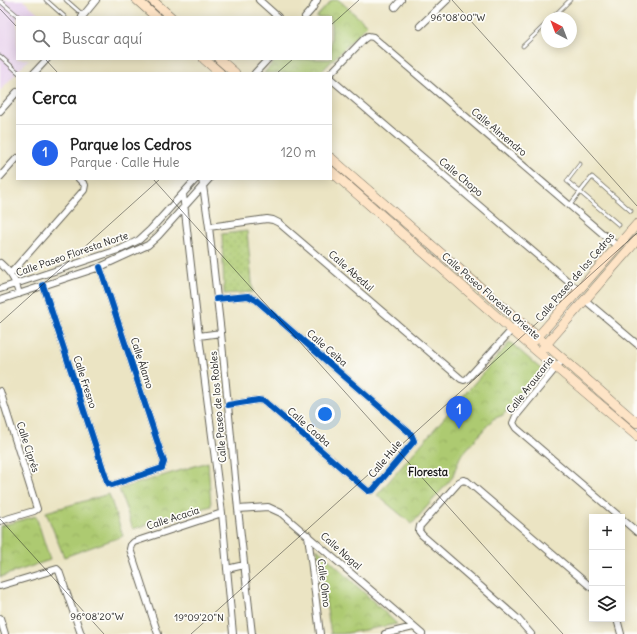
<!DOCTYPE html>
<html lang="es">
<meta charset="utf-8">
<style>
body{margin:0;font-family:Delius,sans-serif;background:#f6f6f6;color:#222}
.controls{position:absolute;right:12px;bottom:12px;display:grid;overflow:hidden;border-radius:0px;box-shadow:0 2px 10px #0003}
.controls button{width:36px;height:36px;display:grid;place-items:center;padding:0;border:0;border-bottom:1px solid #e0e0e0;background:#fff;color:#222;font:20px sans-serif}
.compass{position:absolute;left:541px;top:12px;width:36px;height:36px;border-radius:50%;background:#fff;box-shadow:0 2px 10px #0003;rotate:318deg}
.you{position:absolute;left:325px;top:414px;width:14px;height:14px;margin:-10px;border:3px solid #fff;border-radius:50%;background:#1a73e8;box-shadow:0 0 0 6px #1a73e833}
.badge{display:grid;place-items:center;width:26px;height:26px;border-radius:50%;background:#2563eb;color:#fff;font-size:13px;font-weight:700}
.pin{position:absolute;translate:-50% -33px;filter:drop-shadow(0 1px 2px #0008)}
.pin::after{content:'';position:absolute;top:21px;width:14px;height:12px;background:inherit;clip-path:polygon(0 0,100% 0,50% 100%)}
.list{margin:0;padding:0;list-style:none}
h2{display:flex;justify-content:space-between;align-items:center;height:52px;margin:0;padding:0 16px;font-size:17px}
h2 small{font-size:13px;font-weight:400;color:#767676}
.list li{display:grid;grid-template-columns:26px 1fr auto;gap:12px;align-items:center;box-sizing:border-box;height:56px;padding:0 16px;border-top:1px solid #e0e0e0}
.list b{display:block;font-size:15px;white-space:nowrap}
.list p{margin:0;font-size:13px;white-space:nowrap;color:#767676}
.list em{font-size:13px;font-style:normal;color:#767676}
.icon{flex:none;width:22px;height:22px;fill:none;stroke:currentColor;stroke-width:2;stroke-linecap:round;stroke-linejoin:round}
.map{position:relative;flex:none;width:637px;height:634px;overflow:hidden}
.search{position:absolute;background:#fff;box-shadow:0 2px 10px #0003;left:16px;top:16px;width:316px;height:44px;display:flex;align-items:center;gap:10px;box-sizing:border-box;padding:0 14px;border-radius:0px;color:#767676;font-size:15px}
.panel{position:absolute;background:#fff;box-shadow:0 2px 10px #0003;left:16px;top:72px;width:316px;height:108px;border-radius:0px}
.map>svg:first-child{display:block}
.built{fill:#e8d2ee}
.grass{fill:url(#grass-dots);stroke:#647346}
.park{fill:url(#park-crowns);stroke:#647346}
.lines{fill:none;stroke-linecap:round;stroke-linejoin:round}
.service-casing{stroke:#646256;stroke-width:4.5}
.minor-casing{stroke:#646256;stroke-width:8}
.secondary-casing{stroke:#646256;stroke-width:10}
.service{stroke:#fff;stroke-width:3}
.minor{stroke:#fff;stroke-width:6}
.secondary{stroke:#fee4c6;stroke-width:9}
.cycleway-casing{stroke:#fdfcf7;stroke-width:8}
.cycleway{stroke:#0057b8;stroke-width:6}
.ticks{fill:none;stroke:#1c1c1c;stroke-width:1;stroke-opacity:0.45}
.labels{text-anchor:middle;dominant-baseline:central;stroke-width:3.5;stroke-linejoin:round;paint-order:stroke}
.street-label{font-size:10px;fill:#1c1c1c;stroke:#fdfcf7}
.neighbourhood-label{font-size:11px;font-weight:bold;fill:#1c1c1c;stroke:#fdfcf7}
.ticks-label{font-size:10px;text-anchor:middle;fill:#1c1c1c;stroke:#fdfcf7;stroke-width:3.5;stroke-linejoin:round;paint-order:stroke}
</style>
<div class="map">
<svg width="637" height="634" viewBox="0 0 637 634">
<defs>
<pattern id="grass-dots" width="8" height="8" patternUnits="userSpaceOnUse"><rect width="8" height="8" fill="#adca71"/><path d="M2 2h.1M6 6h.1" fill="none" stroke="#94ad61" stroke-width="1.8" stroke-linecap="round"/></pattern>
<pattern id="park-crowns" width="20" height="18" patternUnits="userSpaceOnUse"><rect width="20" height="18" fill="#adca71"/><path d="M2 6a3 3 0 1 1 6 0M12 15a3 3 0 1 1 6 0" fill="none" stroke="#94ad61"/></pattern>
</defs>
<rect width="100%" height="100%" fill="#fdfcf7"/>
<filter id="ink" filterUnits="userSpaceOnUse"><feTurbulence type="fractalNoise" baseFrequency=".025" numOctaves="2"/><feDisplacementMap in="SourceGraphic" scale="8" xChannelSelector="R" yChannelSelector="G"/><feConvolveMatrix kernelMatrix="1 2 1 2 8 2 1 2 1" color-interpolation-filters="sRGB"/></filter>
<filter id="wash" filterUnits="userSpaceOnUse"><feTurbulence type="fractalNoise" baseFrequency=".012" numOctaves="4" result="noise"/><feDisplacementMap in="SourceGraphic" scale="16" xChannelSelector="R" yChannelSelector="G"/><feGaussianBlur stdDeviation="0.9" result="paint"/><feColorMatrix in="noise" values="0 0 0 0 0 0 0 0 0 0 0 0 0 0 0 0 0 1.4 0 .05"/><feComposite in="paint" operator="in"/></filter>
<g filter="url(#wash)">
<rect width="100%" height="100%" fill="#ebe4c3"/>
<path class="built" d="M 0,0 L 23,0 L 43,17 L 17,17 L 17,59 L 29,59 L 0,91 Z"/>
<path class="grass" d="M 247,231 L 253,292 L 224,294 L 222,234 Z"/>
<path class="park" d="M 332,0 L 339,0 L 367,25 L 320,73 L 264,73 L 277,59 L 331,59 L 331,17 L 316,17 Z
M 510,342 L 542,370 L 503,415 L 493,419 L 460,457 L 452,478 L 412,524 L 377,495 Z
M 208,462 L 211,506 L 133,529 L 119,489 Z
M 109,494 L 123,536 L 64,557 L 46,512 Z
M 36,516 L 50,560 L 0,577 L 0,526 Z
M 317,548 L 397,624 L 343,634 L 331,634 Z"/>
</g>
<g filter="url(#ink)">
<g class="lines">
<g class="service-casing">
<path id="service" d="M 46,0 L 65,17
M 66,0 L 83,15
M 0,1 L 19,17
M 552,18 L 570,0
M 523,46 L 547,23
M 0,56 L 19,73
M 580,164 L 567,181 L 619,225
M 570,205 L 592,177 L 631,211"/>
</g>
<g class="minor-casing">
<path id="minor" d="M 259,0 L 278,17
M 395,7 L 401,0
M 82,17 L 96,0
M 305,17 L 312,9 L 317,0
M 420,26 L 447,0
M 34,73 L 47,59
M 255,73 L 268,59
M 331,73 L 364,39 L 368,36 L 373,37 L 617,246
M 331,79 L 578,290
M 0,111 L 17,92
M 0,177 L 17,158
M 202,179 L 209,227 L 221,333 L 238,509 L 252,634
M 183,194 L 199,336 L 222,513 L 233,634
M 209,227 L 267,219 L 273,220 L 279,223 L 461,379 L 464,380 L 467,379 L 519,322
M 0,263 C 11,273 15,279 19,294
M 11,273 L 84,190 L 85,185 L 79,179
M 43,285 L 107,481 L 109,484 L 112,485 L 162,468 L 164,462 L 100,267
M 0,289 L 121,249 L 139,240 L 150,230 L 196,179
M 216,299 L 248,296 L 256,300 L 411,434 L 414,441 L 373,490 L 368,491 L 264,401 L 258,400 L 228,405
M 0,300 L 100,267 L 148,245 L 158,236 L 209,179
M 585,300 L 637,344
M 199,336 L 221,333
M 563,359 L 516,416 L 513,423 L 516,428 L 620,517
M 0,391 L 37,509 L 34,511 L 0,521
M 238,509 L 268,507 L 281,513 L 422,634
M 622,519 L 637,532
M 308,535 L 320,634
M 227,569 L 244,565
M 0,586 L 57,569 L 59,571 L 81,634
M 0,618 L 5,634
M 617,619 L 621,634
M 158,634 L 130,549 L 131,545 L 134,542 L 222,513
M 385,634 L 413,627
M 531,634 L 518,619 L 422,535 L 419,531 L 420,526 L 459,482 L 463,480 L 467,481 L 592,588"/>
</g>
<g class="secondary-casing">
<path id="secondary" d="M 137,0 L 156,17
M 152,0 L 171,17
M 204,59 L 220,73
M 219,59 L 235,73
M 331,158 L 637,423
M 331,171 L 512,330 L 637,436
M 534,341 L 637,224
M 543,348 L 637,240"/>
</g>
<use href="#service" class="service"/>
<use href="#minor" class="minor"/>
<use href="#secondary" class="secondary"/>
<g class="cycleway-casing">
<path id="cycleway" d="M 43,285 L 107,481 L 109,484 L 112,485 L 162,468 L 164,462 L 100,267
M 216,299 L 248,296 L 256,300 L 411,434 L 414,441 L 373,490 L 368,491 L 264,401 L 258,400 L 228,405"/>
</g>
<use href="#cycleway" class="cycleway"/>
</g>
</g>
<path class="ticks" d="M 452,0 L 637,206M 0,9 L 17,27M 331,25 L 359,0M 45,59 L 58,73M 277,73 L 293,59M 153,179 L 563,634M 0,323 L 160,179M 0,519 L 104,634M 191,634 L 637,233"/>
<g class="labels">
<g class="street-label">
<text transform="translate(499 132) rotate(40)">Calle Almendro</text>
<text transform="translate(461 177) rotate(40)">Calle Chopo</text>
<text transform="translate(72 254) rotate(-19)">Calle Paseo Floresta Norte</text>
<text transform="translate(351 271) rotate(41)">Calle Abedul</text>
<text transform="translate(575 277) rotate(-49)">Calle Paseo de los Cedros</text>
<text transform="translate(491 296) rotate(41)">Calle Paseo Floresta Oriente</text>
<text transform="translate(327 348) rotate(41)">Calle Ceiba</text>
<text transform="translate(142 363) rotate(72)">Calle Álamo</text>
<text transform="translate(85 382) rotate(72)">Calle Fresno</text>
<text transform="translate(530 385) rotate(-52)">Calle Araucaria</text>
<text transform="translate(218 407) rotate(-95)">Calle Paseo de los Robles</text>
<text transform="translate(309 427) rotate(41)">Calle Caoba</text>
<text transform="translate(28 447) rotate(72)">Calle Ciprés</text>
<text transform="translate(385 459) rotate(-50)">Calle Hule</text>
<text transform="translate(173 518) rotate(-18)">Calle Acacia</text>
<text transform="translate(341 551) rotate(41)">Calle Nogal</text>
<text transform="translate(324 583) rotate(83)">Calle Olmo</text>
</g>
<g class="neighbourhood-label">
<text x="428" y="472">Floresta</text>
</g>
</g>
<g class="ticks-label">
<text x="458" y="21">96°08'00"W</text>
<text x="97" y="620">96°08'20"W</text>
<text x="199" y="621">19°09'20"N</text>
</g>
</svg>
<div class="controls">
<button>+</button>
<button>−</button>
<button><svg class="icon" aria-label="layers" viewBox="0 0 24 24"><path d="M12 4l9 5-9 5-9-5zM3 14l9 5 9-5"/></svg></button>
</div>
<svg class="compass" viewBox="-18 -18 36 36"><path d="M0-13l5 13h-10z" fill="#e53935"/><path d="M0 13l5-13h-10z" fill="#767676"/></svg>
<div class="you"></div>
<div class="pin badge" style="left:459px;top:429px">1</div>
<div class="search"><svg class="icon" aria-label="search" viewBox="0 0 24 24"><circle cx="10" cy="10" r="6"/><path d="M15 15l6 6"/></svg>Buscar aquí</div>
<section class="panel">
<h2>Cerca<small></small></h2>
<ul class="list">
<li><span class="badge">1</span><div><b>Parque los Cedros</b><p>Parque · Calle Hule</p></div><em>120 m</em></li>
</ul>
</section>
</div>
